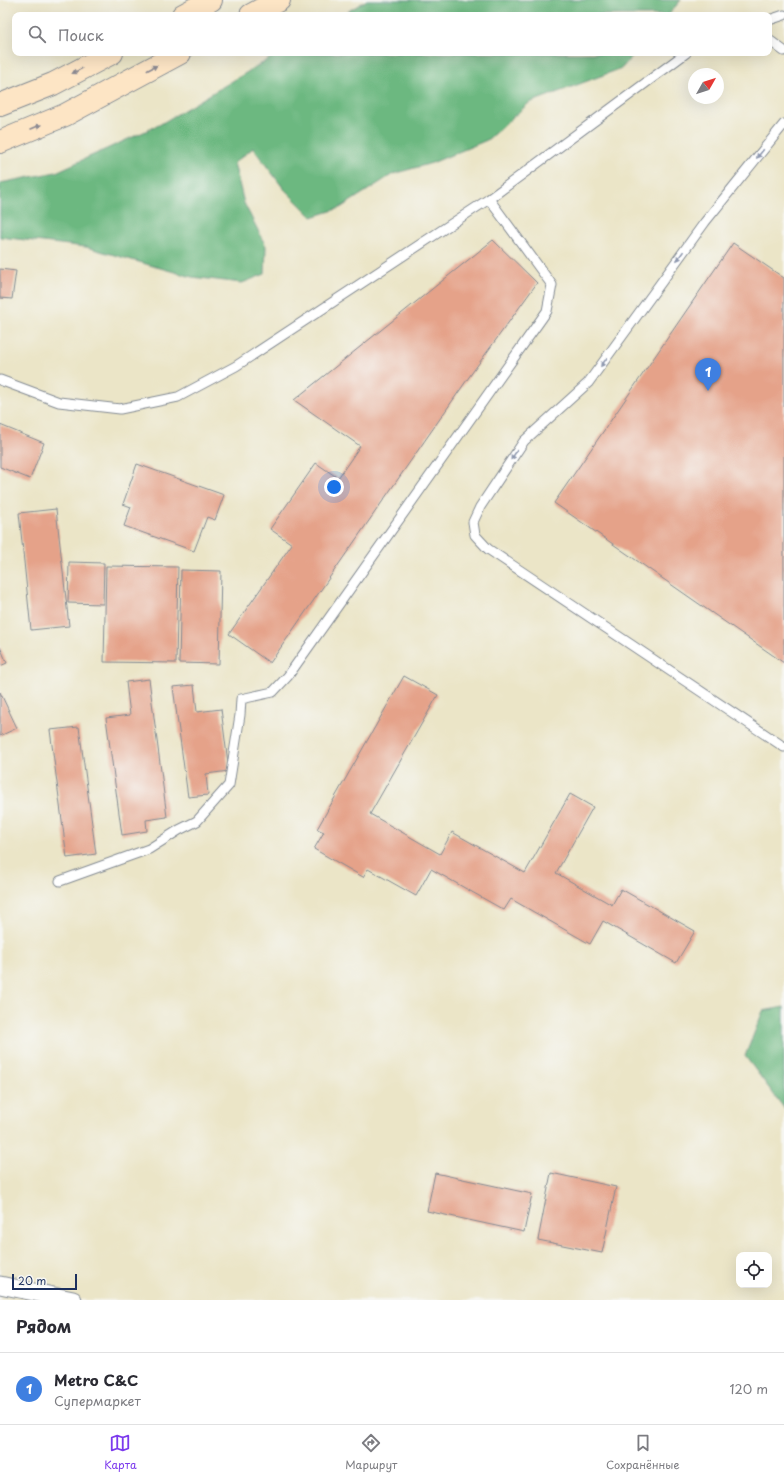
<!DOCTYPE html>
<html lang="ru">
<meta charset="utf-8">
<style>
body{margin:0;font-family:"Playpen Sans",sans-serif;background:#f7f7f7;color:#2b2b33}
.controls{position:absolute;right:12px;bottom:12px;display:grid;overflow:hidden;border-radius:8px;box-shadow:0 4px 16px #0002}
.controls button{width:36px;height:36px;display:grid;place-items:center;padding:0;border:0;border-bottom:1px solid #e1e1e2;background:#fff;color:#2b2b33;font:20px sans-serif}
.compass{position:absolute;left:688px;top:68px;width:36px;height:36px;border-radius:50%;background:#fff;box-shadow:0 4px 16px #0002;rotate:51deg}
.scale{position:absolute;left:12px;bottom:10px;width:65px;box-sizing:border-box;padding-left:4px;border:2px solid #1b2f5e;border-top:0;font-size:11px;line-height:14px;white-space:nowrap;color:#1b2f5e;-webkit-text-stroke:3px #f6f6f2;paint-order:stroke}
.you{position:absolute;left:334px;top:487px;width:14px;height:14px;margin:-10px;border:3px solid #fff;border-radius:50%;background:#1a73e8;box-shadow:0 0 0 6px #1a73e833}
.badge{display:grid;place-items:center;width:26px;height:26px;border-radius:50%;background:#7c3aed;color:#fff;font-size:13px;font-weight:700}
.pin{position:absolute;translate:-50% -33px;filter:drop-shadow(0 1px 2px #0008)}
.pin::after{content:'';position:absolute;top:21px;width:14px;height:12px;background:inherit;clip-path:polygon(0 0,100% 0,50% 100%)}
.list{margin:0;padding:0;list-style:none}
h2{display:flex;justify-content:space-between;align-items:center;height:52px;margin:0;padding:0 16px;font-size:17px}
h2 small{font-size:13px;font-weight:400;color:#7c7c81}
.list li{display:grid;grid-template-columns:26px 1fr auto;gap:12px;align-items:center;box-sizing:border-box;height:72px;padding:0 16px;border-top:1px solid #e1e1e2}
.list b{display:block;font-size:15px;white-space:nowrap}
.list p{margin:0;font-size:13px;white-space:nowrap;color:#7c7c81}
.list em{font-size:13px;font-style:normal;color:#7c7c81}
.icon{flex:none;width:22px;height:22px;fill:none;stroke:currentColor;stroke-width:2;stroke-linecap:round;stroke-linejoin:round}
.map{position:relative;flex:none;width:784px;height:1300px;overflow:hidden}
.search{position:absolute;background:#fff;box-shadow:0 4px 16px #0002;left:12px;right:12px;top:12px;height:44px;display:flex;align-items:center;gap:10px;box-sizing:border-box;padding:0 14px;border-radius:8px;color:#7c7c81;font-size:15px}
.sheet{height:124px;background:#fff}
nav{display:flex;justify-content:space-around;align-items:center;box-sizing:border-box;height:56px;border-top:1px solid #e1e1e2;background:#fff;font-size:11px;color:#7c7c81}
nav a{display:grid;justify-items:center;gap:2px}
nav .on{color:#7c3aed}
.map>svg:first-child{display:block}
.forest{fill:#6cb880;stroke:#44746f}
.building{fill:#e5a289}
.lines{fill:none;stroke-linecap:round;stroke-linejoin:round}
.service-casing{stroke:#838a92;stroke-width:11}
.minor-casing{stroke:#838a92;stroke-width:19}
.secondary-casing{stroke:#838a92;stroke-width:24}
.service{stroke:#fff;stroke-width:9}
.minor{stroke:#fff;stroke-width:17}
.secondary{stroke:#fde5c5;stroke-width:22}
.oneway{fill:#8c8a92}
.oneway2{fill:#8d97ae}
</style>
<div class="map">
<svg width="784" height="1300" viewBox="0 0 784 1300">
<rect width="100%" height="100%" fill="#f6f6f2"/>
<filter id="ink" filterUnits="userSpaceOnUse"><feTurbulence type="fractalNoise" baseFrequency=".025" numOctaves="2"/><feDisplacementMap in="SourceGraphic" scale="8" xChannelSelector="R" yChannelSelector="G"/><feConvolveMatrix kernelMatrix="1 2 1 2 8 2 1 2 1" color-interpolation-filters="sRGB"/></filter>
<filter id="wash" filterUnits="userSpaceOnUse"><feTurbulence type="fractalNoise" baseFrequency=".012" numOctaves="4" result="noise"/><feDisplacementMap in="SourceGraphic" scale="16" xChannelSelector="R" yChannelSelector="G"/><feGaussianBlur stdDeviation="0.9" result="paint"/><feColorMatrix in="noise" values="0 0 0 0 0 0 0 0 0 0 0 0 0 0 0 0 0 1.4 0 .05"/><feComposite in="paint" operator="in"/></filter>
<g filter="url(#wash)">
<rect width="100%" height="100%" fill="#ebe5c7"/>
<path class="forest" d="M 367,0 L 681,0 L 668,15 L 342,15 Z
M 279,53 L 635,53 L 622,68 L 529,103 L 487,140 L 432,163 L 393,174 L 340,208 L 312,217 L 284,189 L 253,148 L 234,163 L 244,203 L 266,246 L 265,274 L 242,283 L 192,277 L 86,247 L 0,237 L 0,183 L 56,172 L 159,125 Z
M 784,1007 L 784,1108 L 745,1056 L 763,1011 Z"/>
<g id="blocks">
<path class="building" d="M 493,240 L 537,283 L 469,377 L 270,663 L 229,634 L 292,544 L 270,529 L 316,463 L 338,478 L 360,446 L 294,400 Z
M 733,243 L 784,278 L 784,663 L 554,503 Z
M 0,269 L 16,271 L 12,299 L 0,298 Z
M 0,425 L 44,443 L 30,479 L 0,467 Z
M 137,464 L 224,495 L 215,520 L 207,517 L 194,551 L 124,526 L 131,507 L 123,504 Z
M 56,509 L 69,626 L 31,630 L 19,513 Z
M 69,562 L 104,563 L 103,604 L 68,603 Z
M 106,566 L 178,567 L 176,663 L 104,662 Z
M 181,570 L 221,571 L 219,664 L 179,663 Z
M 0,647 L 7,663 L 0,666 Z
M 404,676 L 438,695 L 370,814 L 440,854 L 452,832 L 525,873 L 570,794 L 593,807 L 556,873 L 612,905 L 621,889 L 695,931 L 676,963 L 603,921 L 590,944 L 511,899 L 504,910 L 431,869 L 416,896 L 368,869 L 363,877 L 314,849 L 324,832 L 317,829 Z
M 149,679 L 167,817 L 146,820 L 147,831 L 122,835 L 106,718 L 130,715 L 126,682 Z
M 194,685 L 197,712 L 221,709 L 229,771 L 206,774 L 208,795 L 188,797 L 173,687 Z
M 0,692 L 17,728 L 0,736 Z
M 79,727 L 96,854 L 67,858 L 50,730 Z
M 435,1173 L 532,1194 L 524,1232 L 427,1211 Z
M 551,1173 L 616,1187 L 602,1253 L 538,1240 Z"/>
</g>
</g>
<g filter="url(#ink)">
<use href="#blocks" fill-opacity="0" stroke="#838a92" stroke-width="1"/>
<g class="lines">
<g class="service-casing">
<path id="service" d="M 769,20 L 784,15
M 769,40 L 784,51
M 784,124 L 705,222 L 588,383 L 524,441 L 480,507 L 473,522 L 475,535 L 488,549 L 784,747
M 0,380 L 59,402 L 120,409 L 178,397 L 236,366 L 489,199 L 686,53
M 60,881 L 149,849 L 179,830 L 197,821 L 229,785 L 240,715 L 241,699 L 273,692 L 288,676 L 547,311 L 552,285 L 489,199"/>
</g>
<g class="minor-casing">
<path id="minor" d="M 0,1285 L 73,1300"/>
</g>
<g class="secondary-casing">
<path id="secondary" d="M 183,15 L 211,0
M 251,15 L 279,0
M 0,105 L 53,84 L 112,53
M 0,142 L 65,115 L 180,53"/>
</g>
<use href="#service" class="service"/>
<use href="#minor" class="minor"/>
<use href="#secondary" class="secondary"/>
</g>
<defs><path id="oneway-solid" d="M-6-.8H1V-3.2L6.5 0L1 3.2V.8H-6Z"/></defs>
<g class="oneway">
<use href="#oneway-solid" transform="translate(152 68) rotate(-28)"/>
<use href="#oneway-solid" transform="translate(77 71) rotate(152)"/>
<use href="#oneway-solid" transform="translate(36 127) rotate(-23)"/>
</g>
<g class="oneway2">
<use href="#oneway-solid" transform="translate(760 154) rotate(129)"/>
<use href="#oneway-solid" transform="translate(680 256) rotate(126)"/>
<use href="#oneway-solid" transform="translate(604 362) rotate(126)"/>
<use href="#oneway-solid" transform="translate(514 455) rotate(123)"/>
</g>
</g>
</svg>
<div class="controls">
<button><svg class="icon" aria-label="locate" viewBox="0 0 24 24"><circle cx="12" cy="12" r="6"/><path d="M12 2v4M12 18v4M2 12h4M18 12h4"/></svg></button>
</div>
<svg class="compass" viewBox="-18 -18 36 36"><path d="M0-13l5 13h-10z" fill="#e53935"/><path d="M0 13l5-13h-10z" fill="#7c7c81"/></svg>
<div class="scale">20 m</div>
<div class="you"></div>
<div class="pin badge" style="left:708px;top:391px;background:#3f7fe0">1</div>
<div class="search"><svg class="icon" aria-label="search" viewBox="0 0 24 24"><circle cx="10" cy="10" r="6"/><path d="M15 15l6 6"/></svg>Поиск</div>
</div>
<section class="sheet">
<h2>Рядом<small></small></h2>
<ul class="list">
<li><span class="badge" style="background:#3f7fe0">1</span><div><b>Metro C&amp;C</b><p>Супермаркет</p></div><em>120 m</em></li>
</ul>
</section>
<nav>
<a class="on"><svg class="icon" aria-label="map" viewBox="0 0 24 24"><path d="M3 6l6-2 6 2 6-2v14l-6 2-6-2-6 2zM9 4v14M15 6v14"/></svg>Карта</a>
<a><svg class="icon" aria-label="directions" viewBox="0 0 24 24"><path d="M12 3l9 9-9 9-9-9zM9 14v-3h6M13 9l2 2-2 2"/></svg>Маршрут</a>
<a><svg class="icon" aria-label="saved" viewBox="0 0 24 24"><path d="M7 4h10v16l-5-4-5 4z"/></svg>Сохранённые</a>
</nav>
